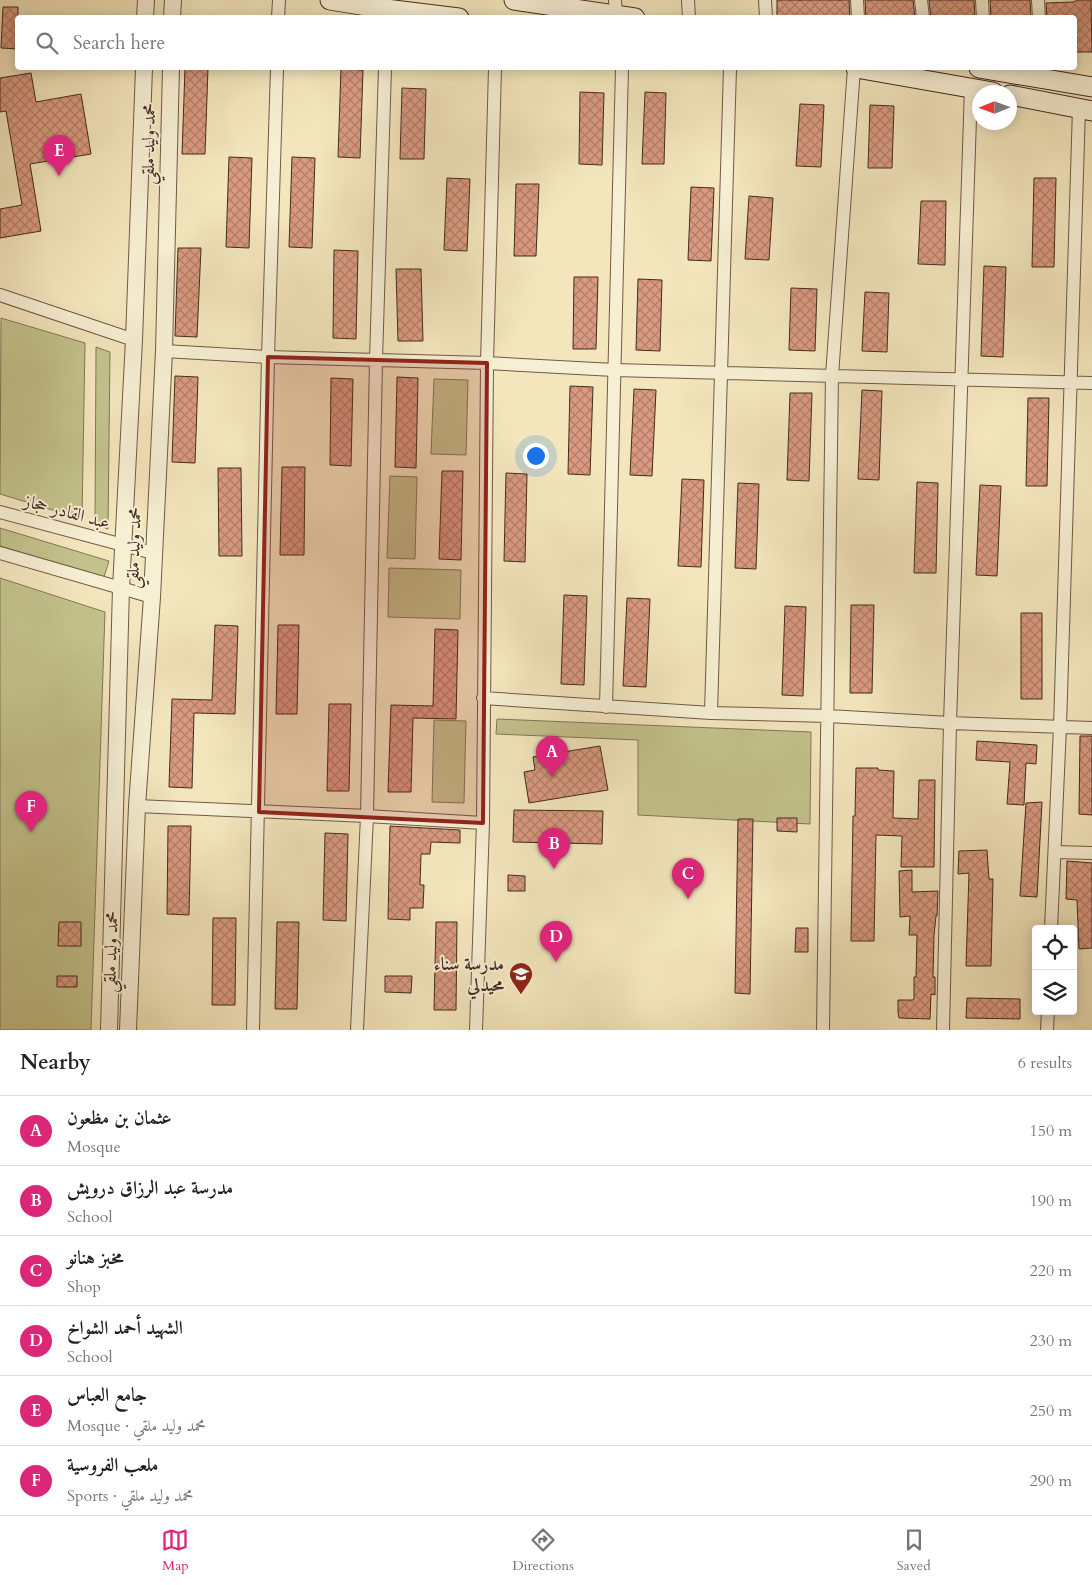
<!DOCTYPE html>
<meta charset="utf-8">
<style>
body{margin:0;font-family:Cardo,Amiri,serif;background:#f2f2f2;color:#222}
.controls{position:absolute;right:15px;bottom:15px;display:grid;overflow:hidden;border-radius:5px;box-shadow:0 2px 12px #0003}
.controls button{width:45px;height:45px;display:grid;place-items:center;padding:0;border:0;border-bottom:1px solid #e0e0e0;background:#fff;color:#222;font:25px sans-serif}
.compass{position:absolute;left:972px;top:85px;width:45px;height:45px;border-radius:50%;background:#fff;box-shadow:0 2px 12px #0003;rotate:269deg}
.you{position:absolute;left:535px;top:455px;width:18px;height:18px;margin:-12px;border:4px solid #fff;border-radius:50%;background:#1a73e8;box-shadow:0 0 0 8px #1a73e833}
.badge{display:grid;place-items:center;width:32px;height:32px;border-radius:50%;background:#db2777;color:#fff;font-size:16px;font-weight:700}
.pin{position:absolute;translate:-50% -41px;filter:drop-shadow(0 1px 2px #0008)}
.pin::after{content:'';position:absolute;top:26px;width:18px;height:15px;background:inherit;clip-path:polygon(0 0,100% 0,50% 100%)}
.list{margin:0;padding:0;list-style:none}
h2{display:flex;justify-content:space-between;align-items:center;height:65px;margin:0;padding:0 20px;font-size:21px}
h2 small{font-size:16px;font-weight:400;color:#767676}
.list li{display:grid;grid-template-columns:32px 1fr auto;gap:15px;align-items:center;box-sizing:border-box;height:70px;padding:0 20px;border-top:1px solid #e0e0e0}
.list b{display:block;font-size:19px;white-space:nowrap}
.list p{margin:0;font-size:16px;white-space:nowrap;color:#767676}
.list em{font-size:16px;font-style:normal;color:#767676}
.icon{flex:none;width:28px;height:28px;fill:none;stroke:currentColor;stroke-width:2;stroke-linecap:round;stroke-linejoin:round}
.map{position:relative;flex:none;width:1092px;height:1030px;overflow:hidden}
.search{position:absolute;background:#fff;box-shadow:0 2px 12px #0003;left:15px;right:15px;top:15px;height:55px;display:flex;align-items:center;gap:12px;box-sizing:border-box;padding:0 18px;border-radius:5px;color:#767676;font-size:19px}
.sheet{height:485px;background:#fff}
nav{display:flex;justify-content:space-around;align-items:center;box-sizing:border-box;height:70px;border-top:1px solid #e0e0e0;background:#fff;font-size:14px;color:#767676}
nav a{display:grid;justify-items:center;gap:2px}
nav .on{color:#db2777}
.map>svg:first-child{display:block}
.green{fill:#c3c28c;stroke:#847656}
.building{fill:url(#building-cross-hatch);stroke:#452a1f}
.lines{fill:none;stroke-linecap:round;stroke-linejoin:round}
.minor-casing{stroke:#705946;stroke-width:14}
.tertiary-casing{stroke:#705946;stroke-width:18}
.secondary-casing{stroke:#452a1f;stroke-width:21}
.minor{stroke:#f7efd4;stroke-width:12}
.tertiary{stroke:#f7efd4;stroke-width:16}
.secondary{stroke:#f7efd4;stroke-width:19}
.marked{fill:#8f2418;fill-opacity:0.2;stroke:#8f2418;stroke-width:4;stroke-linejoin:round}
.labels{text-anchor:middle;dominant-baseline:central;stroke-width:4;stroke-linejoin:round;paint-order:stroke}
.street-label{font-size:18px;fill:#452a1f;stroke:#f7efd4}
.poi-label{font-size:18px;font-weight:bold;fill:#452a1f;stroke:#f7efd4;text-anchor:end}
</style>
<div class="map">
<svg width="1092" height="1030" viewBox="0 0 1092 1030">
<defs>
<pattern id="building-cross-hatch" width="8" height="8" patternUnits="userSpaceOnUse" patternTransform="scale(1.25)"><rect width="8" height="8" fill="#da9a81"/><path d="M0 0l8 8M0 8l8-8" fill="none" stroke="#b37e69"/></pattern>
</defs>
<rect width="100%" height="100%" fill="#f3e6bd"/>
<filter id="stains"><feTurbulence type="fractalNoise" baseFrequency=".004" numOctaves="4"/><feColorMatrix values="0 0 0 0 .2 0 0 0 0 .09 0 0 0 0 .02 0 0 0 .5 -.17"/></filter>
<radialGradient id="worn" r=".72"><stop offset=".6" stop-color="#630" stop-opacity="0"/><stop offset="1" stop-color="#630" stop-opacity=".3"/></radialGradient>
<path class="green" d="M 1,318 L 85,343 L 82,519 L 0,494 Z
M 96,347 L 110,352 L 108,529 L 95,524 Z
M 434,379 L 468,380 L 466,455 L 431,454 Z
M 390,476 L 417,477 L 415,559 L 387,558 Z
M 0,528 L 109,561 L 104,577 L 0,546 Z
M 389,568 L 461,570 L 460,619 L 388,617 Z
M 0,578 L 105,612 L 91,1030 L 0,1030 Z
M 497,719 L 811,732 L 810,824 L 638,815 L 638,740 L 496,734 Z
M 434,720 L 466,721 L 464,803 L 432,802 Z"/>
<path class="building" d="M 777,0 L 849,0 L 850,18 L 777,18 Z
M 865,0 L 913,0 L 915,18 L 866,18 Z
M 929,0 L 974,0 L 975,18 L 931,18 Z
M 990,0 L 1030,0 L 1031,18 L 991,16 Z
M 1078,0 L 1091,0 L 1092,52 L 1074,52 L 1074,18 L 1047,18 L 1046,3 L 1073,2 Z
M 3,7 L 18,7 L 18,49 L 1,48 Z
M 185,68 L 208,68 L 205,154 L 182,154 Z
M 341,69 L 363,70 L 360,158 L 338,157 Z
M 31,73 L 36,102 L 81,94 L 91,154 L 30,164 L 41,231 L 0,238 L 0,209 L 22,205 L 6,111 L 0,112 L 0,78 Z
M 402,88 L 426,89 L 424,159 L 400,159 Z
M 580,92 L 604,93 L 602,165 L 579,164 Z
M 645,92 L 666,93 L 664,164 L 642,164 Z
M 800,104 L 824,105 L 821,167 L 796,166 Z
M 870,105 L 894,106 L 892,168 L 868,168 Z
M 229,157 L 252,158 L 249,248 L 226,247 Z
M 292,157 L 315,158 L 312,248 L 289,247 Z
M 447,178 L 470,179 L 467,251 L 444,250 Z
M 1034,178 L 1056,178 L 1054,267 L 1032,267 Z
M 516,184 L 539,184 L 536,256 L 514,256 Z
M 691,187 L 714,188 L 711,261 L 688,260 Z
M 749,196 L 773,198 L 769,260 L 745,259 Z
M 921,201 L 946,201 L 945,265 L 918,264 Z
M 178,248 L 201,248 L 197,337 L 175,336 Z
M 334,250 L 358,251 L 356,339 L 333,338 Z
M 984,266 L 1006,267 L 1003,357 L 981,356 Z
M 396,269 L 421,269 L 423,341 L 398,341 Z
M 574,277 L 598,277 L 596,349 L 573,349 Z
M 638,279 L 662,280 L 660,351 L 636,350 Z
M 791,288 L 817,289 L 815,351 L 789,350 Z
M 865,292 L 889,293 L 887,352 L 862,351 Z
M 175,376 L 198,377 L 195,463 L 172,462 Z
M 397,377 L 418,378 L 416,468 L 395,467 Z
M 331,378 L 353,379 L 351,466 L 330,465 Z
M 570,386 L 593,387 L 590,475 L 568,474 Z
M 634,389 L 656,390 L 652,476 L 630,475 Z
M 862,390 L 882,391 L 879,480 L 858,479 Z
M 790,393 L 812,393 L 809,481 L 787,480 Z
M 1028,398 L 1049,398 L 1047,486 L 1026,486 Z
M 282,467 L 305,467 L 304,555 L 280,555 Z
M 218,468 L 241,468 L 242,556 L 219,556 Z
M 442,471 L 463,471 L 461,560 L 439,559 Z
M 506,473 L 527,474 L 525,562 L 504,561 Z
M 682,479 L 704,480 L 701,567 L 678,566 Z
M 917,482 L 938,483 L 936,573 L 914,573 Z
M 738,483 L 759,484 L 756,569 L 735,568 Z
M 980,485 L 1001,486 L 997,576 L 976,575 Z
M 564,595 L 587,596 L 584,685 L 561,684 Z
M 627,598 L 650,599 L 646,687 L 623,686 Z
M 851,605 L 874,605 L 872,693 L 850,693 Z
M 785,606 L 806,607 L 803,696 L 782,695 Z
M 1021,613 L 1042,613 L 1042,699 L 1021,699 Z
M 215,625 L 238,626 L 235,714 L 194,713 L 192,788 L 169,787 L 172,699 L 212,700 Z
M 278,625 L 299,625 L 297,714 L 276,714 Z
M 435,629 L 458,630 L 456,719 L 413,718 L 411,792 L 388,792 L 391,705 L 433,706 Z
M 329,704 L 351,704 L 349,791 L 327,791 Z
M 1080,736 L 1092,736 L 1092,815 L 1079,814 Z
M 977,741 L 1037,745 L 1036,764 L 1026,763 L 1024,805 L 1007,804 L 1010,762 L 976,760 Z
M 600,746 L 608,790 L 529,803 L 524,772 L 535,770 L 533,757 Z
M 856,768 L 878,768 L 878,770 L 894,771 L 893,818 L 918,819 L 919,780 L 935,780 L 934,867 L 901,867 L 902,836 L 876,835 L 874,941 L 851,941 L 853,816 L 855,816 Z
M 1042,802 L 1037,897 L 1020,896 L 1026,803 Z
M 514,810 L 603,811 L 602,844 L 513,842 Z
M 777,818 L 797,818 L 797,832 L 777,831 Z
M 738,819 L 753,819 L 750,994 L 735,993 Z
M 168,826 L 191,826 L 189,915 L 167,914 Z
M 390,826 L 460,830 L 460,843 L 431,842 L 430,854 L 421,854 L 420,885 L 424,885 L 423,908 L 410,908 L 410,920 L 388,919 Z
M 325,833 L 348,834 L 346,921 L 323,920 Z
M 987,850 L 989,879 L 993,879 L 991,966 L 966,966 L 969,873 L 958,874 L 959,851 Z
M 1067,861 L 1092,863 L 1092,948 L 1079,949 L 1077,900 L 1066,899 Z
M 912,870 L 912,892 L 938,891 L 937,916 L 936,916 L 934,935 L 933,977 L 935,977 L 935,995 L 931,994 L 930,1019 L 899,1018 L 898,1012 L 898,1000 L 913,1000 L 914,998 L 914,977 L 916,977 L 917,935 L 909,935 L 910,916 L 900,917 L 899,871 Z
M 508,875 L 525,876 L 525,891 L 508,891 Z
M 213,918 L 236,918 L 235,1005 L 212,1005 Z
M 59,922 L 81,922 L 81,946 L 58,946 Z
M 277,922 L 299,922 L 297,1009 L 275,1009 Z
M 436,922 L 457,922 L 456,1010 L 434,1010 Z
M 796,928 L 808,928 L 808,952 L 795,952 Z
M 57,976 L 77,976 L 77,987 L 57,987 Z
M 385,976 L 412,976 L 411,993 L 385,992 Z
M 967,998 L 1020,999 L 1020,1019 L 966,1018 Z"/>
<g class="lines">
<g class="minor-casing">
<path id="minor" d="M 615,0 L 616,15
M 688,0 L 689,18
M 765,0 L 766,18
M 857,0 L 858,18
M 921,0 L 923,18
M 982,0 L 983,18
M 1038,0 L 1039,18
M 278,18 L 279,0
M 0,295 L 134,340
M 164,351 L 268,357 L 487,363 L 614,370 L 1092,383
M 0,512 L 153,553
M 0,553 L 152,597
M 483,698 L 711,713 L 828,716 L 950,723 L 1092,728
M 606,707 L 622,68
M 711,713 L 730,68
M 137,806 L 367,816 L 483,823
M 1055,852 L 1092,853
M 1051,929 L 1060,727 L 1079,108
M 253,1030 L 268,357 L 277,68
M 357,1030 L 367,816 L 376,360 L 385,68
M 476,1030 L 483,823 L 487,363 L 495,68
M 823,1030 L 832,376 L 854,68
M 943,1030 L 950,723 L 971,88
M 1047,1030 L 1048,1011"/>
</g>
<g class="tertiary-casing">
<path id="tertiary" d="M 145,18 L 146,0
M 172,18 L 173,0
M 109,1030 L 121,588 L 134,340 L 144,68
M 128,1030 L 137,806 L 152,597 L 164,351 L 171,68"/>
</g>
<g class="secondary-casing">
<path id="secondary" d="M 330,0 L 386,9 L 459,18
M 514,0 L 635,18
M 856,68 L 993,92
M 979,68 L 1092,87
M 1010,95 L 1092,111"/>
</g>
<use href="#minor" class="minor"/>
<use href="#tertiary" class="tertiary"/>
<use href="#secondary" class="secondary"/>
</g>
<path class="marked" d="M 268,357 L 487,363 L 483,823 L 259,812 Z"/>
<defs>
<g id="school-pin" transform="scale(1.25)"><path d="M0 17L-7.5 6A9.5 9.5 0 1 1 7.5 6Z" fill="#8f2418" stroke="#f7efd4"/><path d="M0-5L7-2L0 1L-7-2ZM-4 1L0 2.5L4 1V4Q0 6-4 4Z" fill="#fff"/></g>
</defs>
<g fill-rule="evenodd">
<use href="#school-pin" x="521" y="974"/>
</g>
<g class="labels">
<g class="street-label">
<text transform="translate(149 144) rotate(-89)">محمد وليد ملقي</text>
<text transform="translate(67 512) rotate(15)">عبد القادر حجاز</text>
<text transform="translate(134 548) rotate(-88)">محمد وليد ملقي</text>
<text transform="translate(111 952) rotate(-88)">محمد وليد ملقي</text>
</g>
<g class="poi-label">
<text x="504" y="964">مدرسة سناء<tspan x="504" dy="21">محيدلي</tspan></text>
</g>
</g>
<rect width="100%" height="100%" filter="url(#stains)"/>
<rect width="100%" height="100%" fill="url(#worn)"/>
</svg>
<div class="controls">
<button><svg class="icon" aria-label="locate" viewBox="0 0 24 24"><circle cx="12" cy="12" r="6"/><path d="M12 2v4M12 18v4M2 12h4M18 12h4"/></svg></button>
<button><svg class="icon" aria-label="layers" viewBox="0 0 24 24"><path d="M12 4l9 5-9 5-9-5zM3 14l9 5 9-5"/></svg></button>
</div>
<svg class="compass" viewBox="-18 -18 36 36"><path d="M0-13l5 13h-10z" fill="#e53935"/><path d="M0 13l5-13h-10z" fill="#767676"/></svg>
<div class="you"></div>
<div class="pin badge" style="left:552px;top:777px">A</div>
<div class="pin badge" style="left:554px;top:869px">B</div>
<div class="pin badge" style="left:688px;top:899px">C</div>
<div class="pin badge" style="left:556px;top:962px">D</div>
<div class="pin badge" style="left:59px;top:176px">E</div>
<div class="pin badge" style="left:31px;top:832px">F</div>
<div class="search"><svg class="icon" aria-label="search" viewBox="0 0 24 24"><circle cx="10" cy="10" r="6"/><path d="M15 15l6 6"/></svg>Search here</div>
</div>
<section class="sheet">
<h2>Nearby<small>6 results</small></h2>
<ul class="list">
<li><span class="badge">A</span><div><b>عثمان بن مظعون</b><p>Mosque</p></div><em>150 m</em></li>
<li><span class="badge">B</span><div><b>مدرسة عبد الرزاق درويش</b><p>School</p></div><em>190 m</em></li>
<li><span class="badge">C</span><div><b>مخبز هنانو</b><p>Shop</p></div><em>220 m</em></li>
<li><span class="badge">D</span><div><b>الشهيد أحمد الشواخ</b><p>School</p></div><em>230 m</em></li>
<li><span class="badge">E</span><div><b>جامع العباس</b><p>Mosque · محمد وليد ملقي</p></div><em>250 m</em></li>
<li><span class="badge">F</span><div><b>ملعب الفروسية</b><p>Sports · محمد وليد ملقي</p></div><em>290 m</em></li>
</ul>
</section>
<nav>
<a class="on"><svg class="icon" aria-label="map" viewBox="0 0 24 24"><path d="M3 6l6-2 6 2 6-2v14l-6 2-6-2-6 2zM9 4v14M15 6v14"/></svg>Map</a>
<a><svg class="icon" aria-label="directions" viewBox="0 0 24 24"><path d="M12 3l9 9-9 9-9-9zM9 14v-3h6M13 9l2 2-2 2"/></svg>Directions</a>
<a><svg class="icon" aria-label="saved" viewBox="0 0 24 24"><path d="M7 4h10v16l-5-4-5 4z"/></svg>Saved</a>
</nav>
